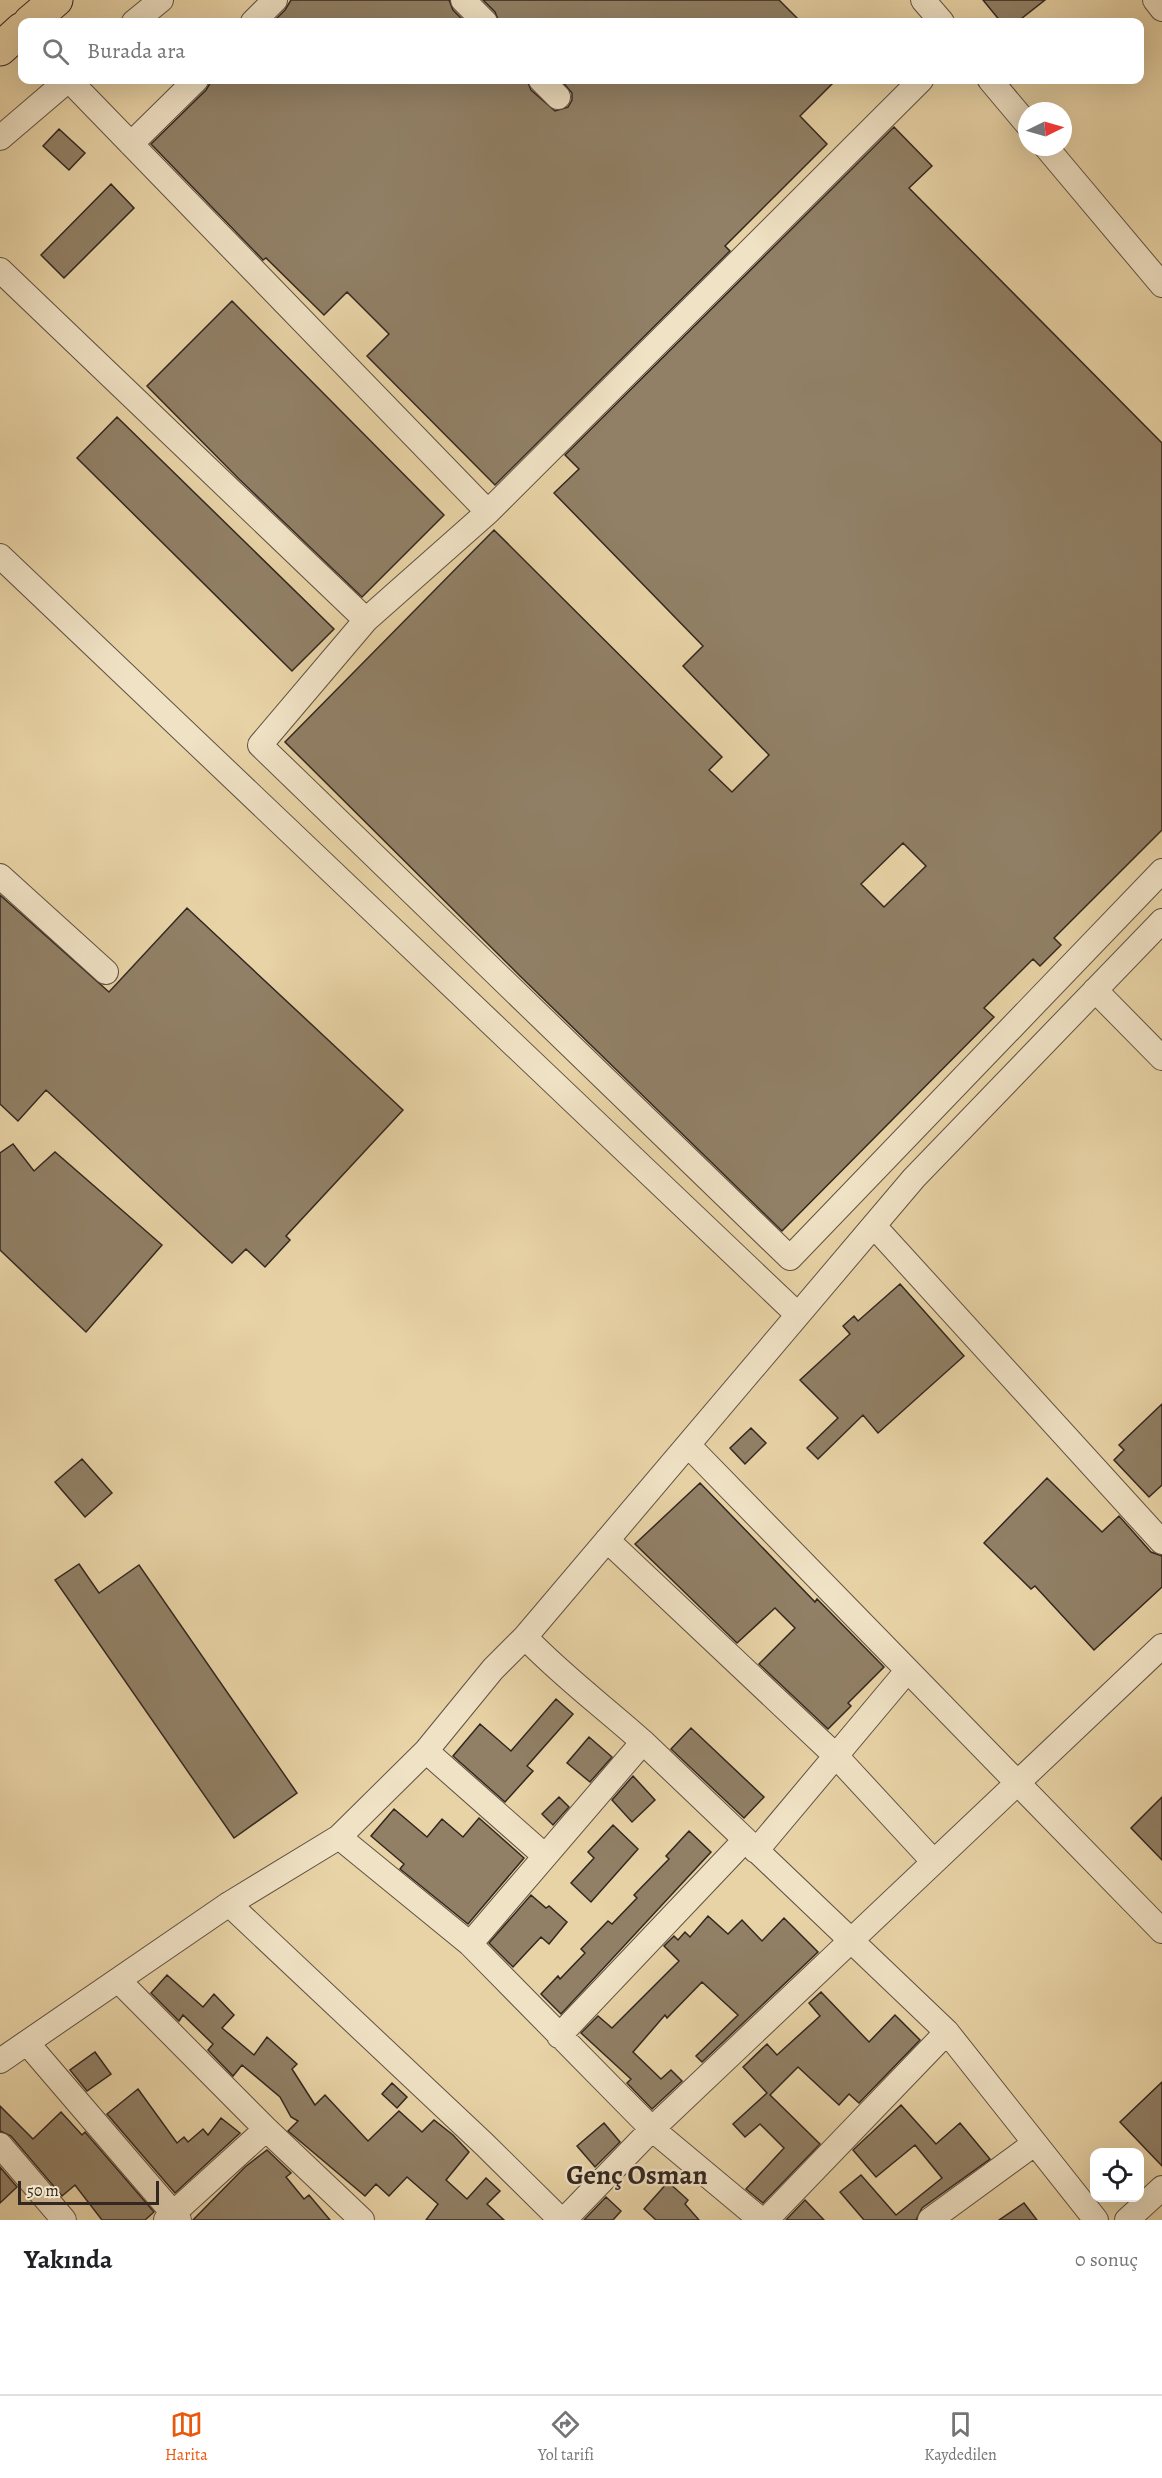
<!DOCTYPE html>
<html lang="tr">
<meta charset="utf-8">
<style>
body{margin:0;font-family:Alegreya,serif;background:#f6f6f6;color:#202124}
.controls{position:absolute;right:18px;bottom:18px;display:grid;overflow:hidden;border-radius:12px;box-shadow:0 6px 24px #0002}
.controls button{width:54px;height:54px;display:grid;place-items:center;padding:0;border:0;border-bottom:2px solid #e0e0e0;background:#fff;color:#202124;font:30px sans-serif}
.compass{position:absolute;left:1018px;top:102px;width:54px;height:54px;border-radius:50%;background:#fff;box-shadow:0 6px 24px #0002;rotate:85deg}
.scale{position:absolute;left:18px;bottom:15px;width:141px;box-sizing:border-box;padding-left:6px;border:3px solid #332721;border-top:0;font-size:16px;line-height:21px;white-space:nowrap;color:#332721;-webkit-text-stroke:4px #f0e2c5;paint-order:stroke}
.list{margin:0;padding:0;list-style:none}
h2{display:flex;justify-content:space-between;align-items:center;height:78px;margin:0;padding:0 24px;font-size:26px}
h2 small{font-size:20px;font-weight:400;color:#757577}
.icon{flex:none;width:33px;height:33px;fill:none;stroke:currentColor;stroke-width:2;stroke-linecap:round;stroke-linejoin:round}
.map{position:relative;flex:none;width:1162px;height:2220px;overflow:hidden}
.search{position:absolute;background:#fff;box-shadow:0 6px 24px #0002;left:18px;right:18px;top:18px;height:66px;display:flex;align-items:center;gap:15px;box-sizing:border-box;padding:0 21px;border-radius:12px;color:#757577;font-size:22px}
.sheet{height:174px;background:#fff}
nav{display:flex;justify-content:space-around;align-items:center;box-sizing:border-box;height:84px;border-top:2px solid #e0e0e0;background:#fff;font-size:16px;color:#757577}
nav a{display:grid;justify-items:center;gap:3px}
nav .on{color:#ea580c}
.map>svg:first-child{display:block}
.building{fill:#918066;stroke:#332721;stroke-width:1.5;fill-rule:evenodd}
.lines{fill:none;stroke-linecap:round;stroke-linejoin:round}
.minor-casing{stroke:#605242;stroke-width:26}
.highway-casing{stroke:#332721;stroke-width:35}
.minor{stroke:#f0e2c5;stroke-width:24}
.highway{stroke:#e8d3a6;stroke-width:33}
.labels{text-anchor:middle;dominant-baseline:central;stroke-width:4.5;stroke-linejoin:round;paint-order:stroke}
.district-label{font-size:27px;font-weight:bold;fill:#332721;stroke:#f0e2c5}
</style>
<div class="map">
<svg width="1162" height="2220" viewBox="0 0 1162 2220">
<rect width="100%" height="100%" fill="#e8d3a6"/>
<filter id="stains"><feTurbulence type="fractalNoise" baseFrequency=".00333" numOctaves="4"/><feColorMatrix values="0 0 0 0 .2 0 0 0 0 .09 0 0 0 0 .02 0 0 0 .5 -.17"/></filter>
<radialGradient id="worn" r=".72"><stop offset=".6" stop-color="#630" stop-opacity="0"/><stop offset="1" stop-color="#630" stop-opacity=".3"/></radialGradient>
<path class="building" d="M 291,0 L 449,0 L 453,10 L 465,22 L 273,22 L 285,10 Z
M 483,0 L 779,0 L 801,22 L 499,22 L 495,12 Z
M 983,0 L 1045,0 L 1017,22 L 1001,22 Z
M 212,80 L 527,80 L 531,90 L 555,111 L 568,107 L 572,100 L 572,93 L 561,80 L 836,80 L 800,116 L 827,144 L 725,246 L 730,251 L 495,485 L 367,356 L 389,334 L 347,292 L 324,315 L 266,258 L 263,260 L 151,144 L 206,90 Z
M 894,127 L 932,166 L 909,188 L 1162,443 L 1162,830 L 1054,938 L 1061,945 L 1040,966 L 1033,959 L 984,1008 L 994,1017 L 782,1231 L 520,976 L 285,742 L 494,530 L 722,757 L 709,770 L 732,792 L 769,755 L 683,666 L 703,646 L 554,493 L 579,469 L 565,455 ZM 903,843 L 926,866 L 884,907 L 861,884 Z
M 59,129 L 85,153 L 69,170 L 43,146 Z
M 111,184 L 134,208 L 64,278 L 41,255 Z
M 232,301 L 444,515 L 362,597 L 239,479 L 147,386 Z
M 117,417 L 334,629 L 292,671 L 77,458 Z
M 0,895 L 109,992 L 187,908 L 403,1110 L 286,1236 L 290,1240 L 265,1267 L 246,1249 L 232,1263 L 46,1090 L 18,1121 L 0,1104 Z
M 13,1144 L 34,1171 L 55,1152 L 162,1245 L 86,1332 L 0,1250 L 0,1153 Z
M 900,1284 L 964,1356 L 878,1433 L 863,1415 L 818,1459 L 807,1448 L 838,1418 L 800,1380 L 850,1334 L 843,1326 L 854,1316 L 858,1321 Z
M 1162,1404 L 1162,1485 L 1149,1497 L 1114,1460 L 1124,1450 L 1119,1445 Z
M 751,1428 L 766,1443 L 745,1464 L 730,1448 Z
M 82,1459 L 112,1493 L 85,1517 L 55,1482 Z
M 1047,1478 L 1102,1532 L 1119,1516 L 1151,1552 L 1162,1556 L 1162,1587 L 1094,1650 L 1035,1586 L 1031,1589 L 984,1543 Z
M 700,1483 L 815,1602 L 817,1599 L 884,1667 L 848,1703 L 851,1706 L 828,1729 L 759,1664 L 795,1628 L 775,1608 L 737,1643 L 635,1544 Z
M 79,1564 L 99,1593 L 139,1565 L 297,1793 L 234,1838 L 55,1580 Z
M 556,1699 L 573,1714 L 527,1766 L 533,1771 L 505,1802 L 453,1756 L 480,1724 L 511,1751 Z
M 691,1728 L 764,1797 L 744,1818 L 671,1749 Z
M 589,1737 L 612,1757 L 590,1782 L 567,1763 Z
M 633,1776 L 655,1800 L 632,1822 L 612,1800 Z
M 559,1797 L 569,1807 L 553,1825 L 542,1814 Z
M 1162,1797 L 1162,1860 L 1131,1828 Z
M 394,1809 L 427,1837 L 442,1819 L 463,1837 L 479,1818 L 524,1858 L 468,1924 L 400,1869 L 404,1864 L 371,1836 Z
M 613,1825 L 638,1849 L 591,1902 L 571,1883 L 594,1858 L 588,1852 Z
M 689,1831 L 711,1852 L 561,2014 L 541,1994 L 558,1976 L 560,1979 L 585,1953 L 581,1949 L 608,1921 L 612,1924 L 637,1898 L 634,1895 L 669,1859 L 666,1856 Z
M 531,1895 L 546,1908 L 549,1906 L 567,1922 L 549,1944 L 541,1937 L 513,1967 L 489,1943 Z
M 708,1916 L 728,1934 L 742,1920 L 762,1941 L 784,1918 L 818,1952 L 702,2062 L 696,2056 L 738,2015 L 702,1982 L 667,2018 L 665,2015 L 633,2052 L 661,2079 L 671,2070 L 682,2081 L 652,2109 L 627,2083 L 631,2079 L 581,2033 L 598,2016 L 612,2028 L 679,1961 L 664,1946 L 674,1936 L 678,1940 L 685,1932 L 690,1937 Z
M 167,1975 L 203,2007 L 214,1994 L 234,2015 L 222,2028 L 254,2055 L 267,2037 L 297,2064 L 292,2069 L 315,2105 L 325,2095 L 368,2141 L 399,2111 L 422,2132 L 434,2120 L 453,2135 L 469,2152 L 446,2180 L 467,2199 L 486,2178 L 500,2191 L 487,2204 L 504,2220 L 426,2220 L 438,2204 L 407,2177 L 389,2196 L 376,2184 L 365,2196 L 288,2131 L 298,2121 L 291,2117 L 280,2097 L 242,2065 L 233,2076 L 208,2050 L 213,2044 L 183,2015 L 179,2021 L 151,1993 Z
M 821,1992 L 869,2042 L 895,2015 L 920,2040 L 859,2103 L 849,2094 L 839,2105 L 798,2067 L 770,2095 L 820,2144 L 763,2203 L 746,2189 L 784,2148 L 760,2124 L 745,2137 L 733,2124 L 767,2093 L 743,2067 L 767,2044 L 777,2055 L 820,2016 L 809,2003 Z
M 95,2052 L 111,2074 L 87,2091 L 70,2070 Z
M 1162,2082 L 1162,2166 L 1120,2122 Z
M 392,2083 L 407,2097 L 397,2108 L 382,2094 Z
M 138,2089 L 177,2143 L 184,2137 L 188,2142 L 203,2129 L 208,2135 L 221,2118 L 240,2133 L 175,2193 L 107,2114 Z
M 901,2105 L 936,2144 L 960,2123 L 990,2159 L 922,2208 L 916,2220 L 864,2220 L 840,2192 L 861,2175 L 896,2215 L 942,2178 L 915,2145 L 876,2177 L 853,2150 Z
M 0,2106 L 33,2139 L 61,2112 L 82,2135 L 85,2132 L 154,2212 L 145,2220 L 102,2220 L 75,2185 L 62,2196 L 11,2136 L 0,2131 Z
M 604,2123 L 620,2142 L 595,2167 L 577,2146 Z
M 267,2150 L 291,2173 L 286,2177 L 304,2199 L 309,2195 L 330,2220 L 193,2220 L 245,2167 Z
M 0,2167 L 17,2187 L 0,2203 Z
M 668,2182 L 688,2200 L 685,2204 L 699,2220 L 656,2220 L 644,2209 Z
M 606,2197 L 621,2211 L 613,2220 L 584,2220 Z
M 805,2200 L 824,2220 L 786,2220 Z
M 1024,2203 L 1037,2220 L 999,2220 Z"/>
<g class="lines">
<g class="minor-casing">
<path id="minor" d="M 463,0 L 485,22
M 923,0 L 942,22
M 1155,0 L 1162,9
M 134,22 L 161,0
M 253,22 L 275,0
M 69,80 L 488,512
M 541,80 L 558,97
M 921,80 L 488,512 L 366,620 L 260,745 L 790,1258 L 1162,871
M 990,80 L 1027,124
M 0,138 L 68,80
M 131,144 L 196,80
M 1046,147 L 1162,285
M 0,270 L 366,620
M 0,556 L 798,1315
M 0,876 L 106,972
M 1095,990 L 1162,1058
M 874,1226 L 1162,1542
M 688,1445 L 1162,1931
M 607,1540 L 836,1756 L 934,1862
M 525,1637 C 561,1675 604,1707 643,1742 L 947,2032 L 1096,2220
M 426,1751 L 545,1856
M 339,1837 L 470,1944 L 652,2129 L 761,2220
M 756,1851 L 907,1671
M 229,1904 L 484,2144 L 561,2220
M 470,1944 L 643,1742
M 119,1981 L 266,2129 L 362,2220
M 559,2036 L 745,1840
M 28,2044 L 179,2220
M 0,2061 L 229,1904 L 339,1837 L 426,1751 L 493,1669 L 525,1637 L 914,1178 L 1162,921
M 0,2145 L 64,2220
M 166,2220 L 266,2129
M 564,2220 L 652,2129 L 1162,1646
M 766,2220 L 947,2032
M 930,2220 L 1034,2144
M 1127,2220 L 1162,2188"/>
</g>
<g class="highway-casing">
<path id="highway" d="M 30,22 L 56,0
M 0,49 L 22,29"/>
</g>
<use href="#minor" class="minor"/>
<use href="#highway" class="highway"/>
</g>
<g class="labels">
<g class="district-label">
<text x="637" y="2175">Genç Osman</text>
</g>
</g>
<rect width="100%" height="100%" filter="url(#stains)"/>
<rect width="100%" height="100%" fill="url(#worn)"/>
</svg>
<div class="controls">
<button><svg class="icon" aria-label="locate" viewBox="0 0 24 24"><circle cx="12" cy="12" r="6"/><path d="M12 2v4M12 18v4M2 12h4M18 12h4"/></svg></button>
</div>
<svg class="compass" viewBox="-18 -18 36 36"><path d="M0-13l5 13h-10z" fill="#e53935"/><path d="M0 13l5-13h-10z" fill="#757577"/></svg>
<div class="scale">50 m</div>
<div class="search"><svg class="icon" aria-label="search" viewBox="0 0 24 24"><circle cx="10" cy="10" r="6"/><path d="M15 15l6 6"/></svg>Burada ara</div>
</div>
<section class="sheet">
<h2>Yakında<small>0 sonuç</small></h2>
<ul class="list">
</ul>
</section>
<nav>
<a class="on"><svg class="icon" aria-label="map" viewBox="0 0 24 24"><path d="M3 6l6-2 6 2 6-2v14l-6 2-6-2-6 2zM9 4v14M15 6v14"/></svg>Harita</a>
<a><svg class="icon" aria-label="directions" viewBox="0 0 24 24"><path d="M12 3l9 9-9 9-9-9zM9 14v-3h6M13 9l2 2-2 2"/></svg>Yol tarifi</a>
<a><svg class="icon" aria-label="saved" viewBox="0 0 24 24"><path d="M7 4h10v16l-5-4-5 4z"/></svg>Kaydedilen</a>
</nav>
